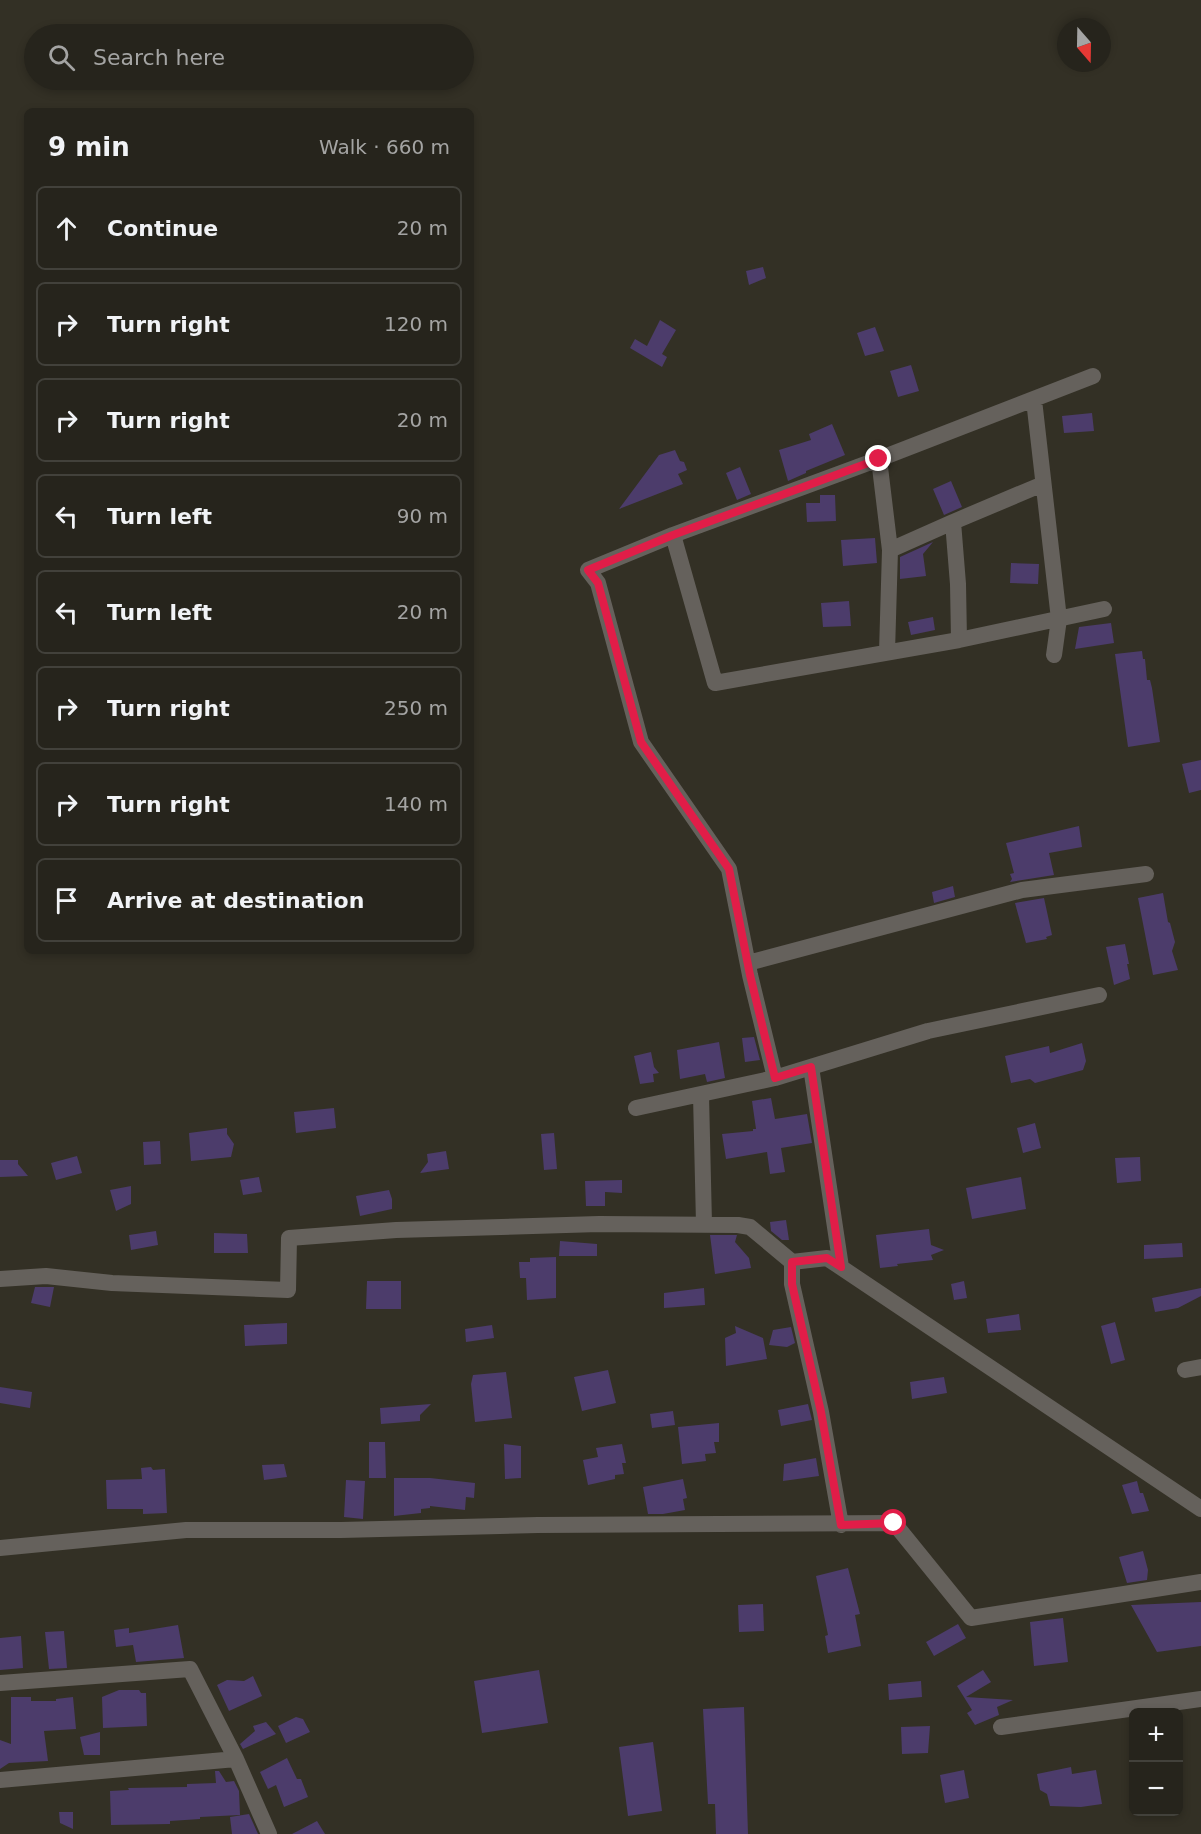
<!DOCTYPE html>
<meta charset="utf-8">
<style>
body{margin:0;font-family:"DejaVu Sans",sans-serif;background:#2e2c25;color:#f1f3f6}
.controls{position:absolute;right:18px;bottom:18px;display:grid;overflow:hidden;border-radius:9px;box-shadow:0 3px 9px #0003}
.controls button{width:54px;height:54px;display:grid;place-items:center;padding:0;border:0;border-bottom:2px solid #42413b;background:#26241c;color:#f1f3f6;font:30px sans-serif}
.compass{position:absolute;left:1057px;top:18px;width:54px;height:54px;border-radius:50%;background:#26241c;box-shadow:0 3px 9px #0003;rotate:160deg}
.stop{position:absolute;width:18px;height:18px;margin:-14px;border:4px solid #e11d48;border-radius:50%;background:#fff}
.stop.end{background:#e11d48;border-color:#fff;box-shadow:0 2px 6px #0008}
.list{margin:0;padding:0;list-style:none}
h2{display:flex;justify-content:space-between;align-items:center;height:78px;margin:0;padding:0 24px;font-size:26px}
h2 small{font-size:20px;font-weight:400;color:#a4a4a3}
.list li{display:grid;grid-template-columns:39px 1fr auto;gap:18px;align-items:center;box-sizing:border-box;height:84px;margin:0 12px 12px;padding:0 12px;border:2px solid #42413b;border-radius:9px}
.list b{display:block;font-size:22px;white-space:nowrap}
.list em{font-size:20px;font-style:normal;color:#a4a4a3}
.icon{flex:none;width:33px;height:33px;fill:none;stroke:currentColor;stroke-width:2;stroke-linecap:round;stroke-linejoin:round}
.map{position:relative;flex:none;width:1201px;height:1834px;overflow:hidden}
.search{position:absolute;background:#26241c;box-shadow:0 3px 9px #0003;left:24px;top:24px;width:450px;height:66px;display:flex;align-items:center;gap:15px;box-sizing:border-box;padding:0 21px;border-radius:33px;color:#a4a4a3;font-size:22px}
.panel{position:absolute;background:#26241c;box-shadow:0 3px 9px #0003;left:24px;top:108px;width:450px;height:846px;border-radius:9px}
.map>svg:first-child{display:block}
.building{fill:#4c3c6b}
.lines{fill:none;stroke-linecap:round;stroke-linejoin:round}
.minor{stroke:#65615c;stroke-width:16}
.route{stroke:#e11d48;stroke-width:8}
</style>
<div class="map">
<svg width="1201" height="1834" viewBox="0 0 1201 1834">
<rect width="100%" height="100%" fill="#333025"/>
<path class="building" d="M 763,267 L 766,278 L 749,285 L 746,271 Z
M 660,320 L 676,330 L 662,354 L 667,357 L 662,367 L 630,348 L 635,339 L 647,346 Z
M 875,327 L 884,351 L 865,356 L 857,333 Z
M 911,365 L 919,391 L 898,397 L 890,371 Z
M 1092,413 L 1094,431 L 1064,433 L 1062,416 Z
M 832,424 L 845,455 L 806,471 L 806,473 L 788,481 L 779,450 L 811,440 L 809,434 Z
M 675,450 L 680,461 L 684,462 L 687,470 L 678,474 L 683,484 L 619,509 L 659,455 Z
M 740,467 L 751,494 L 737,500 L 726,473 Z
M 951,481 L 962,507 L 944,515 L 933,489 Z
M 820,495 L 835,495 L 836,521 L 807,522 L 806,503 L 820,503 Z
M 875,538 L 877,563 L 843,566 L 841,540 Z
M 933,542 L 923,554 L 926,576 L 900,579 L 900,557 Z
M 1011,563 L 1039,564 L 1038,584 L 1010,583 Z
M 849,601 L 851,626 L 823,627 L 821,603 Z
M 933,617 L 935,630 L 911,635 L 908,622 Z
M 1111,623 L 1114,643 L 1075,649 L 1079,627 Z
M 1142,651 L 1143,659 L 1145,659 L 1147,680 L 1150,680 L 1152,688 L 1160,742 L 1128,747 L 1115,654 Z
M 1201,760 L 1201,790 L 1189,793 L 1182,764 Z
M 1079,826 L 1082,847 L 1049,853 L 1054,875 L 1010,882 L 1012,879 L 1010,874 L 1014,873 L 1006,843 Z
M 953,886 L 955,897 L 934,903 L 932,892 Z
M 1163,893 L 1168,922 L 1170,923 L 1175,942 L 1172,951 L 1178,970 L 1153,975 L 1138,898 Z
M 1044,898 L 1052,935 L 1046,937 L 1047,939 L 1026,943 L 1015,903 Z
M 1125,944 L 1129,964 L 1127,964 L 1130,979 L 1114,985 L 1106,947 Z
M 754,1037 L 760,1060 L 745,1062 L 742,1038 Z
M 719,1042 L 725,1078 L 707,1082 L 705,1074 L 680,1079 L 677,1050 Z
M 1082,1043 L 1086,1061 L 1083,1070 L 1035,1083 L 1030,1079 L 1011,1083 L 1005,1056 L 1049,1046 L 1050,1053 Z
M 651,1052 L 654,1067 L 659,1073 L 653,1074 L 654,1082 L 640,1084 L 634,1056 Z
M 771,1098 L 775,1119 L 807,1114 L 812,1143 L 781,1148 L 785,1172 L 770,1174 L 767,1152 L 726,1159 L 722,1134 L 753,1131 L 753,1129 L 756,1129 L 752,1101 Z
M 334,1108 L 336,1128 L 296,1133 L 294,1112 Z
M 1035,1123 L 1041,1148 L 1023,1153 L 1017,1128 Z
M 227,1128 L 227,1134 L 234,1144 L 231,1157 L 191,1161 L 189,1133 Z
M 554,1133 L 557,1169 L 544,1170 L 541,1134 Z
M 160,1141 L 161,1164 L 144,1165 L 143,1142 Z
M 446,1151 L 449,1169 L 420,1173 L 428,1162 L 427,1154 Z
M 77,1156 L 82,1173 L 56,1180 L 51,1163 Z
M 1140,1157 L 1141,1181 L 1117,1183 L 1115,1158 Z
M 0,1160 L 18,1160 L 18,1164 L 28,1176 L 0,1177 Z
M 259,1177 L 262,1192 L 243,1195 L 240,1180 Z
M 1021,1177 L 1026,1209 L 972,1219 L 966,1188 Z
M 622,1180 L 622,1193 L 605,1192 L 605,1206 L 586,1206 L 585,1181 Z
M 131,1186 L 131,1204 L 116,1211 L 110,1190 Z
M 389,1190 L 392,1199 L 392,1209 L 360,1216 L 356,1196 Z
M 786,1220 L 789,1240 L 782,1240 L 771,1231 L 770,1222 Z
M 929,1229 L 931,1245 L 944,1250 L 931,1255 L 933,1260 L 897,1264 L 898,1266 L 880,1268 L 876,1235 Z
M 156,1231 L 158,1245 L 131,1250 L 129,1235 Z
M 214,1233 L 247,1234 L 248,1253 L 214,1253 Z
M 710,1235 L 737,1235 L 735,1242 L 749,1258 L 751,1268 L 715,1274 Z
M 560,1241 L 597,1244 L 597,1256 L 559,1256 Z
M 1182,1243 L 1183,1257 L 1144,1259 L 1144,1245 Z
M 556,1257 L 556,1298 L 527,1300 L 526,1278 L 520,1278 L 519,1262 L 530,1262 L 530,1258 Z
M 367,1281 L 401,1281 L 401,1309 L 366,1309 Z
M 964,1281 L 967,1298 L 954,1300 L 951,1284 Z
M 35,1287 L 54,1287 L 50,1307 L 31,1303 Z
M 704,1288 L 705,1305 L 664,1308 L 664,1293 Z
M 1201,1288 L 1201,1296 L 1178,1308 L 1155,1312 L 1152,1298 Z
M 1019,1314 L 1021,1330 L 988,1333 L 986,1319 Z
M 1115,1322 L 1125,1360 L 1111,1364 L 1101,1326 Z
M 287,1323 L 287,1344 L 245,1346 L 244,1325 Z
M 492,1325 L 494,1338 L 466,1342 L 465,1329 Z
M 735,1326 L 763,1338 L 767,1359 L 726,1366 L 725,1338 L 736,1333 Z
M 791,1327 L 795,1343 L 787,1347 L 769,1345 L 773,1330 Z
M 608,1370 L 616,1403 L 582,1411 L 574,1377 Z
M 506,1372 L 512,1418 L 475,1422 L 471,1384 L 473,1375 Z
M 944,1377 L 947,1393 L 912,1399 L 910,1382 Z
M 0,1387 L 32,1392 L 30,1408 L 0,1403 Z
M 431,1404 L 420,1415 L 420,1421 L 381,1424 L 380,1408 Z
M 808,1404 L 812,1420 L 781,1426 L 778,1410 Z
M 673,1411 L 675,1425 L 652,1428 L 650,1414 Z
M 719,1423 L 719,1442 L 714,1442 L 716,1453 L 705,1454 L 706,1461 L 682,1464 L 678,1427 Z
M 369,1442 L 385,1442 L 386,1478 L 369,1478 Z
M 504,1444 L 521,1446 L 521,1478 L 505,1479 Z
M 622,1444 L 626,1463 L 622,1463 L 624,1474 L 615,1475 L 615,1479 L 588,1485 L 583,1460 L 598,1457 L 596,1448 Z
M 816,1458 L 819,1476 L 783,1481 L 784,1464 Z
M 284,1464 L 287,1477 L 264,1480 L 262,1465 Z
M 151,1467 L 153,1470 L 165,1469 L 167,1513 L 143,1514 L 143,1509 L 107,1509 L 106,1480 L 142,1479 L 141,1468 Z
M 394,1478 L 430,1478 L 475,1483 L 474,1498 L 466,1497 L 465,1510 L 430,1506 L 430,1508 L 421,1509 L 421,1513 L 394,1516 Z
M 683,1479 L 687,1498 L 683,1499 L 685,1510 L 663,1514 L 648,1514 L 643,1487 Z
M 346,1480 L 365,1481 L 363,1519 L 344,1517 Z
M 1137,1481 L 1140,1493 L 1143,1493 L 1149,1511 L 1132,1514 L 1122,1485 Z
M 1143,1551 L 1148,1570 L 1147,1580 L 1127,1583 L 1119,1557 Z
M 848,1568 L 860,1614 L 855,1615 L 861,1646 L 828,1653 L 825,1636 L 828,1635 L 816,1576 Z
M 1201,1602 L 1201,1646 L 1157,1652 L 1131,1605 Z
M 763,1604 L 764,1631 L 739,1632 L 738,1605 Z
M 1063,1618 L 1068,1662 L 1034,1666 L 1030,1622 Z
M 958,1624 L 966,1638 L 934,1656 L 926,1642 Z
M 178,1625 L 184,1658 L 136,1662 L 133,1645 L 116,1647 L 114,1630 L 129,1628 L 129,1633 Z
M 64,1631 L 67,1668 L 49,1669 L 45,1632 Z
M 21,1636 L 23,1668 L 0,1670 L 0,1638 Z
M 539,1670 L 548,1723 L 482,1733 L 474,1681 Z
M 983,1670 L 991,1682 L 966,1697 L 1013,1700 L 997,1707 L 999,1715 L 975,1725 L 967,1713 L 972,1710 L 957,1686 Z
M 253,1676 L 262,1696 L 229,1711 L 217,1685 L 227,1680 L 244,1681 Z
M 921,1681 L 922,1697 L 889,1700 L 888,1684 Z
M 119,1690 L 139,1690 L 141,1693 L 146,1693 L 147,1726 L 103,1728 L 102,1697 Z
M 11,1697 L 31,1697 L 31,1701 L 56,1701 L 56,1699 L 73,1697 L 76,1729 L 44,1731 L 48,1761 L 9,1763 L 0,1769 L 0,1740 L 11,1744 Z
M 744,1707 L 748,1834 L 716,1834 L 715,1804 L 708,1804 L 703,1709 Z
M 296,1717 L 303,1719 L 310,1732 L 286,1743 L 278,1726 Z
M 266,1722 L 276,1734 L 243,1749 L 240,1744 L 255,1731 L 253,1726 Z
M 930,1726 L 928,1753 L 902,1754 L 901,1727 Z
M 100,1732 L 100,1755 L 84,1755 L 80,1737 Z
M 653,1742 L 662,1811 L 628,1816 L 619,1747 Z
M 287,1758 L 297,1779 L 301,1779 L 308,1797 L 284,1807 L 276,1785 L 268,1789 L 260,1772 Z
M 1071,1767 L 1072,1774 L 1096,1770 L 1102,1804 L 1081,1807 L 1050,1806 L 1047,1794 L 1040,1790 L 1037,1774 Z
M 964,1770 L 969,1798 L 945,1803 L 940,1775 Z
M 215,1771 L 219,1771 L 226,1782 L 234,1781 L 239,1791 L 240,1815 L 200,1817 L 200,1819 L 170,1821 L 170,1824 L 111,1825 L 110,1791 L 129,1790 L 128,1788 L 187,1787 L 187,1784 L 216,1783 Z
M 59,1812 L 73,1812 L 73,1829 L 60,1823 Z
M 249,1814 L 258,1834 L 232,1834 L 230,1817 Z
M 317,1821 L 325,1834 L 292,1834 Z"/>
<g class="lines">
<path class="minor" d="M 1034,400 L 1059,619 L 1054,655
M 879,459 L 890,550
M 673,535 L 715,683 L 959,640 L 1104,609
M 959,640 L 958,584 L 953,522 L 1043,484
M 887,652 L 890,550 L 953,522
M 748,963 L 1022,890 L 1146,874
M 811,1067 L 841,1267
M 775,1078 L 750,975 L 729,869 L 641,742 L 598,583 L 588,570 L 673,535 L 879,459 L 1093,376
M 701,1095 L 704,1224
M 636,1108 L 775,1078 L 928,1031 L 1099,995
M 792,1262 L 792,1284 L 821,1412 L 841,1525
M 0,1279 L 46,1276 L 112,1283 L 288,1290 L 289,1238 L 396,1230 L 599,1224 L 738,1225 L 750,1227 L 792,1262 L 827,1258 L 1201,1509
M 1185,1370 L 1201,1367
M 0,1548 L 186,1530 L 341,1530 L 538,1525 L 894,1523 L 971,1618 L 1201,1582
M 0,1683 L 190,1669 L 236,1759
M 1001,1727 L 1201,1699
M 0,1780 L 236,1759 L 269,1834"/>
</g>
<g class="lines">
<path class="route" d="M 879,459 L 673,535 L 588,570 L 598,583 L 641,742 L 729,869 L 750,975 L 775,1078 L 811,1067 L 841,1267 L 827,1258 L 792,1262 L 792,1284 L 821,1412 L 841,1525 L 894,1523"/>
</g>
</svg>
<div class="controls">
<button>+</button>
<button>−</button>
</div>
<svg class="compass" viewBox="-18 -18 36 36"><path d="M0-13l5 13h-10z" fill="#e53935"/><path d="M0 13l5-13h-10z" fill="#a4a4a3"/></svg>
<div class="stop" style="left:894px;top:1523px"></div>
<div class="stop end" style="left:879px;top:459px"></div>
<div class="search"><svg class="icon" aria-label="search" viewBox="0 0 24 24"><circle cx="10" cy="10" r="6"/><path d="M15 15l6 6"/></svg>Search here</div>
<section class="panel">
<h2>9 min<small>Walk · 660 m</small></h2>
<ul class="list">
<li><svg class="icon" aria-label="ahead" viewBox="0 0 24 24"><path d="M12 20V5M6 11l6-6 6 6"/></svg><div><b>Continue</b></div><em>20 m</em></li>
<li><svg class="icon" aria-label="right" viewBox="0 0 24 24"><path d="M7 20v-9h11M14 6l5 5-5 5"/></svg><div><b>Turn right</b></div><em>120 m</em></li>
<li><svg class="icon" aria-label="right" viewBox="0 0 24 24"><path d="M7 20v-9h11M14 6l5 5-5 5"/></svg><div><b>Turn right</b></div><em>20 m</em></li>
<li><svg class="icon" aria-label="left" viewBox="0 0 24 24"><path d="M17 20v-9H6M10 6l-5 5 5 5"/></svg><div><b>Turn left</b></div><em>90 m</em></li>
<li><svg class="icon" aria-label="left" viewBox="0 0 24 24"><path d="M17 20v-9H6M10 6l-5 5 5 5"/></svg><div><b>Turn left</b></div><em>20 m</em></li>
<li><svg class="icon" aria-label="right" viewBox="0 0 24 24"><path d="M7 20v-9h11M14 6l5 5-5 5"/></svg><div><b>Turn right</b></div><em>250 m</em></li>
<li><svg class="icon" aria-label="right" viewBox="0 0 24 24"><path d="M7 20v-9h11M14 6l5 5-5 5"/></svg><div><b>Turn right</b></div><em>140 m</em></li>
<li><svg class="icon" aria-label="arrive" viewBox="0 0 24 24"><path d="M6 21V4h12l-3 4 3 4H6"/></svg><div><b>Arrive at destination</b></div></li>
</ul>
</section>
</div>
